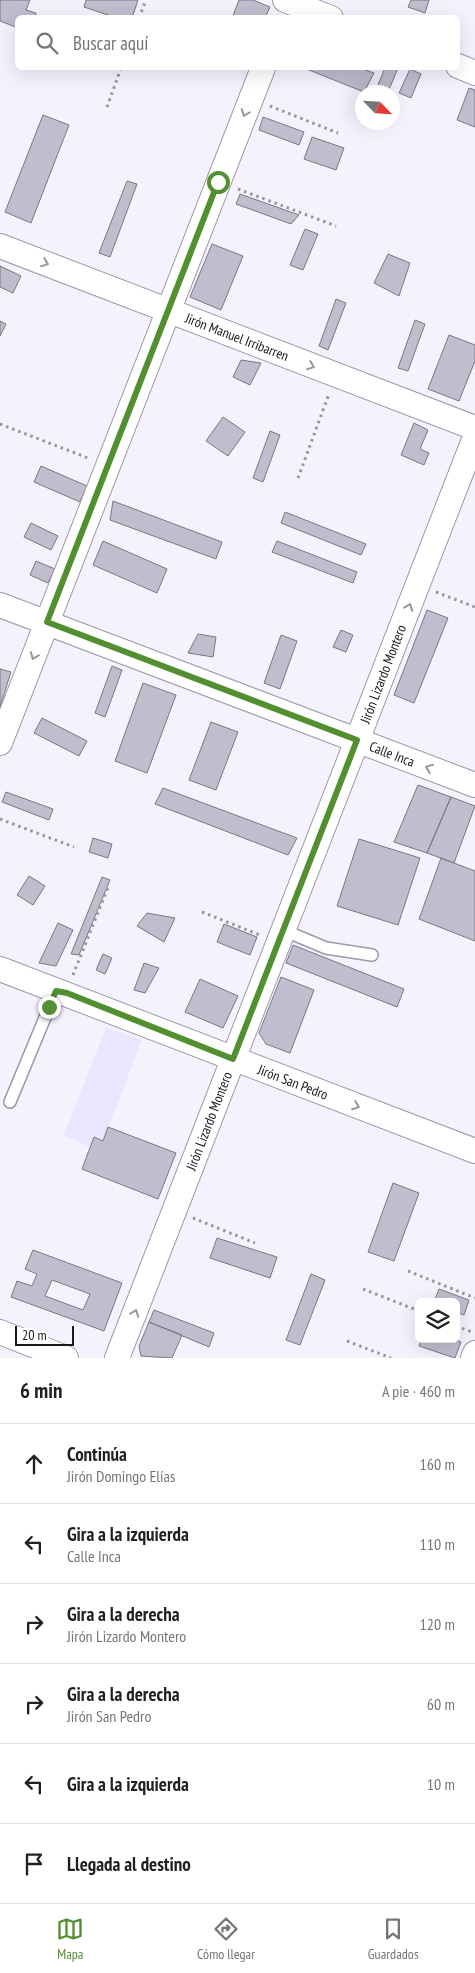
<!DOCTYPE html>
<html lang="es">
<meta charset="utf-8">
<style>
body{margin:0;font-family:"PT Sans Narrow",sans-serif;background:#f2f2f2;color:#202124}
.controls{position:absolute;right:15px;bottom:15px;display:grid;overflow:hidden;border-radius:8px;box-shadow:0 5px 20px #0002}
.controls button{width:45px;height:45px;display:grid;place-items:center;padding:0;border:0;border-bottom:1px solid #e0e0e0;background:#fff;color:#202124;font:25px sans-serif}
.compass{position:absolute;left:355px;top:85px;width:45px;height:45px;border-radius:50%;background:#fff;box-shadow:0 5px 20px #0002;rotate:115deg}
.scale{position:absolute;left:15px;bottom:12px;width:59px;box-sizing:border-box;padding-left:5px;border:2px solid #19171e;border-top:0;font-size:14px;line-height:18px;white-space:nowrap;color:#19171e;-webkit-text-stroke:4px #fff;paint-order:stroke}
.stop{position:absolute;width:15px;height:15px;margin:-11px;border:4px solid #518f30;border-radius:50%;background:#fff}
.stop.end{background:#518f30;border-color:#fff;box-shadow:0 1px 5px #0008}
.list{margin:0;padding:0;list-style:none}
h2{display:flex;justify-content:space-between;align-items:center;height:65px;margin:0;padding:0 20px;font-size:21px}
h2 small{font-size:16px;font-weight:400;color:#757577}
.list li{display:grid;grid-template-columns:32px 1fr auto;gap:15px;align-items:center;box-sizing:border-box;height:80px;padding:0 20px;border-top:1px solid #e0e0e0}
.list b{display:block;font-size:19px;white-space:nowrap}
.list p{margin:0;font-size:16px;white-space:nowrap;color:#757577}
.list em{font-size:16px;font-style:normal;color:#757577}
.icon{flex:none;width:28px;height:28px;fill:none;stroke:currentColor;stroke-width:2;stroke-linecap:round;stroke-linejoin:round}
.map{position:relative;flex:none;width:475px;height:1358px;overflow:hidden}
.search{position:absolute;background:#fff;box-shadow:0 5px 20px #0002;left:15px;right:15px;top:15px;height:55px;display:flex;align-items:center;gap:12px;box-sizing:border-box;padding:0 18px;border-radius:8px;color:#757577;font-size:19px}
.sheet{height:545px;background:#fff}
nav{display:flex;justify-content:space-around;align-items:center;box-sizing:border-box;height:70px;border-top:1px solid #e0e0e0;background:#fff;font-size:14px;color:#757577}
nav a{display:grid;justify-items:center;gap:2px}
nav .on{color:#518f30}
.map>svg:first-child{display:block}
.built{fill:#ece5ff}
.building{fill:#c1bcce;stroke:#7b7687;fill-rule:evenodd}
.lines{fill:none;stroke-linecap:round;stroke-linejoin:round}
.lane-casing{stroke:#9e98aa;stroke-width:14}
.street-casing{stroke:#9e98aa;stroke-width:26}
.path{stroke:#97949e;stroke-width:3;stroke-dasharray:2.5 4;stroke-linecap:butt}
.lane{stroke:#fff;stroke-width:11}
.street{stroke:#fff;stroke-width:24}
.oneway{stroke:#98979a}
.route{stroke:#518f30;stroke-width:6}
.labels{text-anchor:middle;dominant-baseline:central;stroke-width:4;stroke-linejoin:round;paint-order:stroke}
.street-label{font-size:14px;fill:#19171e;stroke:#fff}
</style>
<div class="map">
<svg width="475" height="1358" viewBox="0 0 475 1358">
<rect width="100%" height="100%" fill="#f5f2fe"/>
<path class="built" d="M 106,1027 L 142,1040 L 103,1141 L 94,1137 L 90,1147 L 64,1135 Z"/>
<path class="building" d="M 0,0 L 30,0 L 26,10 L 36,13 L 35,18 L 18,18 L 18,28 L 0,21 Z
M 86,0 L 138,0 L 132,18 L 117,18 L 84,7 Z
M 239,0 L 253,0 L 270,7 L 265,18 L 232,18 Z
M 411,0 L 429,0 L 425,13 L 408,7 Z
M 304,68 L 360,68 L 374,73 L 364,92 Z
M 385,68 L 398,68 L 388,92 L 375,92 Z
M 410,69 L 421,74 L 411,98 L 399,93 Z
M 469,88 L 475,90 L 475,127 L 457,120 Z
M 43,115 L 69,125 L 31,223 L 5,212 Z
M 263,117 L 304,132 L 299,145 L 259,130 Z
M 312,137 L 344,148 L 336,170 L 304,159 Z
M 127,181 L 137,184 L 110,257 L 99,253 Z
M 240,194 L 299,215 L 291,224 L 236,204 Z
M 305,229 L 318,234 L 303,270 L 290,265 Z
M 212,244 L 243,256 L 221,310 L 190,297 Z
M 388,254 L 410,263 L 399,296 L 374,283 Z
M 0,266 L 21,276 L 13,293 L 0,287 Z
M 336,299 L 346,303 L 328,350 L 319,346 Z
M 415,320 L 425,324 L 408,371 L 398,368 Z
M 0,321 L 6,324 L 0,336 Z
M 449,335 L 475,345 L 475,361 L 459,401 L 428,389 Z
M 241,360 L 261,363 L 250,385 L 233,377 Z
M 223,417 L 245,432 L 228,456 L 206,441 Z
M 414,423 L 428,430 L 420,449 L 429,453 L 424,465 L 401,455 Z
M 270,431 L 280,435 L 263,482 L 253,478 Z
M 41,466 L 87,486 L 80,502 L 34,482 Z
M 113,501 L 222,542 L 216,559 L 110,520 Z
M 285,512 L 366,544 L 361,555 L 281,523 Z
M 31,523 L 58,536 L 51,550 L 24,537 Z
M 103,541 L 167,569 L 157,593 L 93,565 Z
M 277,541 L 357,572 L 353,583 L 272,552 Z
M 36,561 L 55,569 L 48,583 L 30,575 Z
M 427,610 L 448,618 L 414,703 L 394,695 Z
M 341,630 L 353,635 L 346,652 L 333,647 Z
M 198,634 L 216,637 L 213,657 L 188,653 Z
M 281,635 L 297,641 L 280,689 L 264,683 Z
M 112,666 L 122,670 L 105,717 L 95,713 Z
M 0,669 L 11,672 L 0,707 Z
M 143,683 L 176,695 L 147,773 L 115,761 Z
M 42,718 L 87,741 L 79,756 L 34,733 Z
M 211,722 L 238,732 L 216,790 L 189,780 Z
M 418,785 L 451,797 L 427,853 L 394,842 Z
M 163,788 L 297,838 L 288,855 L 155,804 Z
M 6,792 L 53,809 L 49,820 L 2,802 Z
M 451,797 L 475,806 L 454,863 L 427,853 Z
M 93,838 L 112,844 L 108,858 L 89,852 Z
M 359,839 L 420,858 L 398,925 L 337,906 Z
M 441,858 L 475,871 L 475,941 L 419,919 Z
M 29,876 L 45,886 L 33,905 L 17,895 Z
M 102,877 L 110,880 L 79,955 L 71,954 Z
M 147,913 L 175,918 L 164,942 L 137,926 Z
M 58,923 L 73,930 L 56,966 L 39,963 Z
M 224,924 L 257,937 L 250,955 L 217,942 Z
M 293,945 L 404,989 L 397,1007 L 286,963 Z
M 103,954 L 112,958 L 105,974 L 96,970 Z
M 144,963 L 159,968 L 145,993 L 134,990 Z
M 281,977 L 314,990 L 290,1053 L 266,1044 L 259,1033 Z
M 200,979 L 238,996 L 223,1028 L 185,1012 Z
M 108,1127 L 176,1153 L 158,1199 L 82,1169 L 94,1137 L 103,1141 Z
M 393,1183 L 419,1193 L 394,1261 L 368,1252 Z
M 217,1238 L 277,1257 L 270,1278 L 210,1258 Z
M 33,1250 L 122,1283 L 104,1331 L 11,1297 L 17,1281 L 32,1286 L 37,1274 L 25,1269 ZM 52,1280 L 90,1294 L 83,1310 L 45,1296 Z
M 311,1274 L 325,1280 L 300,1345 L 286,1340 Z
M 439,1289 L 469,1300 L 464,1315 L 456,1312 L 456,1302 L 434,1302 Z
M 154,1310 L 214,1333 L 209,1347 L 149,1322 Z
M 149,1322 L 182,1335 L 172,1358 L 141,1356 L 139,1346 Z
M 421,1339 L 454,1339 L 461,1342 L 455,1358 L 419,1346 Z"/>
<g class="lines">
<g class="lane-casing">
<path id="lane" d="M 283,930 L 326,948 L 372,955
M 10,1102 L 56,991"/>
</g>
<g class="street-casing">
<path id="street" d="M 285,0 L 331,18
M 458,66 L 475,73
M 0,246 L 475,428
M 0,605 L 475,785
M 0,743 L 263,68
M 0,969 L 475,1151
M 0,1332 L 66,1358
M 117,1358 L 475,437
M 473,1358 L 475,1353"/>
</g>
<path class="path" d="M 139,18 L 146,0
M 270,106 L 338,133
M 107,107 L 121,68
M 238,189 L 336,226
M 0,424 L 88,458
M 298,478 L 329,394
M 436,592 L 475,607
M 0,819 L 74,847
M 202,912 L 260,935
M 73,975 L 109,885
M 193,1218 L 255,1243
M 408,1271 L 475,1298
M 363,1289 L 419,1311
M 456,1326 L 472,1332
M 347,1341 L 391,1358"/>
<use href="#lane" class="lane"/>
<use href="#street" class="street"/>
</g>
<defs><path id="oneway-chevron" d="M-2-3.5L2.5 0L-2 3.5" fill="none" stroke-width="1.6" stroke-linecap="round" stroke-linejoin="round" transform="scale(1.25)"/></defs>
<g class="oneway">
<use href="#oneway-chevron" transform="translate(245 113) rotate(111)"/>
<use href="#oneway-chevron" transform="translate(45 263) rotate(21)"/>
<use href="#oneway-chevron" transform="translate(311 366) rotate(21)"/>
<use href="#oneway-chevron" transform="translate(409 607) rotate(-69)"/>
<use href="#oneway-chevron" transform="translate(34 656) rotate(111)"/>
<use href="#oneway-chevron" transform="translate(429 768) rotate(-159)"/>
<use href="#oneway-chevron" transform="translate(356 1106) rotate(21)"/>
<use href="#oneway-chevron" transform="translate(135 1313) rotate(-69)"/>
</g>
<g class="lines">
<path class="route" d="M 49,1007 L 56,991 L 67,993 L 233,1059 L 357,740 L 47,622 L 218,182"/>
</g>
<g class="labels">
<g class="street-label">
<text transform="translate(237 337) rotate(21)">Jirón Manuel Irribarren</text>
<text transform="translate(383 674) rotate(-69)">Jirón Lizardo Montero</text>
<text transform="translate(392 754) rotate(21)">Calle Inca</text>
<text transform="translate(293 1082) rotate(21)">Jirón San Pedro</text>
<text transform="translate(209 1121) rotate(-69)">Jirón Lizardo Montero</text>
</g>
</g>
</svg>
<div class="controls">
<button><svg class="icon" aria-label="layers" viewBox="0 0 24 24"><path d="M12 4l9 5-9 5-9-5zM3 14l9 5 9-5"/></svg></button>
</div>
<svg class="compass" viewBox="-18 -18 36 36"><path d="M0-13l5 13h-10z" fill="#e53935"/><path d="M0 13l5-13h-10z" fill="#757577"/></svg>
<div class="scale">20 m</div>
<div class="stop" style="left:218px;top:182px"></div>
<div class="stop end" style="left:49px;top:1007px"></div>
<div class="search"><svg class="icon" aria-label="search" viewBox="0 0 24 24"><circle cx="10" cy="10" r="6"/><path d="M15 15l6 6"/></svg>Buscar aquí</div>
</div>
<section class="sheet">
<h2>6 min<small>A pie · 460 m</small></h2>
<ul class="list">
<li><svg class="icon" aria-label="ahead" viewBox="0 0 24 24"><path d="M12 20V5M6 11l6-6 6 6"/></svg><div><b>Continúa</b><p>Jirón Domingo Elías</p></div><em>160 m</em></li>
<li><svg class="icon" aria-label="left" viewBox="0 0 24 24"><path d="M17 20v-9H6M10 6l-5 5 5 5"/></svg><div><b>Gira a la izquierda</b><p>Calle Inca</p></div><em>110 m</em></li>
<li><svg class="icon" aria-label="right" viewBox="0 0 24 24"><path d="M7 20v-9h11M14 6l5 5-5 5"/></svg><div><b>Gira a la derecha</b><p>Jirón Lizardo Montero</p></div><em>120 m</em></li>
<li><svg class="icon" aria-label="right" viewBox="0 0 24 24"><path d="M7 20v-9h11M14 6l5 5-5 5"/></svg><div><b>Gira a la derecha</b><p>Jirón San Pedro</p></div><em>60 m</em></li>
<li><svg class="icon" aria-label="left" viewBox="0 0 24 24"><path d="M17 20v-9H6M10 6l-5 5 5 5"/></svg><div><b>Gira a la izquierda</b></div><em>10 m</em></li>
<li><svg class="icon" aria-label="arrive" viewBox="0 0 24 24"><path d="M6 21V4h12l-3 4 3 4H6"/></svg><div><b>Llegada al destino</b></div></li>
</ul>
</section>
<nav>
<a class="on"><svg class="icon" aria-label="map" viewBox="0 0 24 24"><path d="M3 6l6-2 6 2 6-2v14l-6 2-6-2-6 2zM9 4v14M15 6v14"/></svg>Mapa</a>
<a><svg class="icon" aria-label="directions" viewBox="0 0 24 24"><path d="M12 3l9 9-9 9-9-9zM9 14v-3h6M13 9l2 2-2 2"/></svg>Cómo llegar</a>
<a><svg class="icon" aria-label="saved" viewBox="0 0 24 24"><path d="M7 4h10v16l-5-4-5 4z"/></svg>Guardados</a>
</nav>
